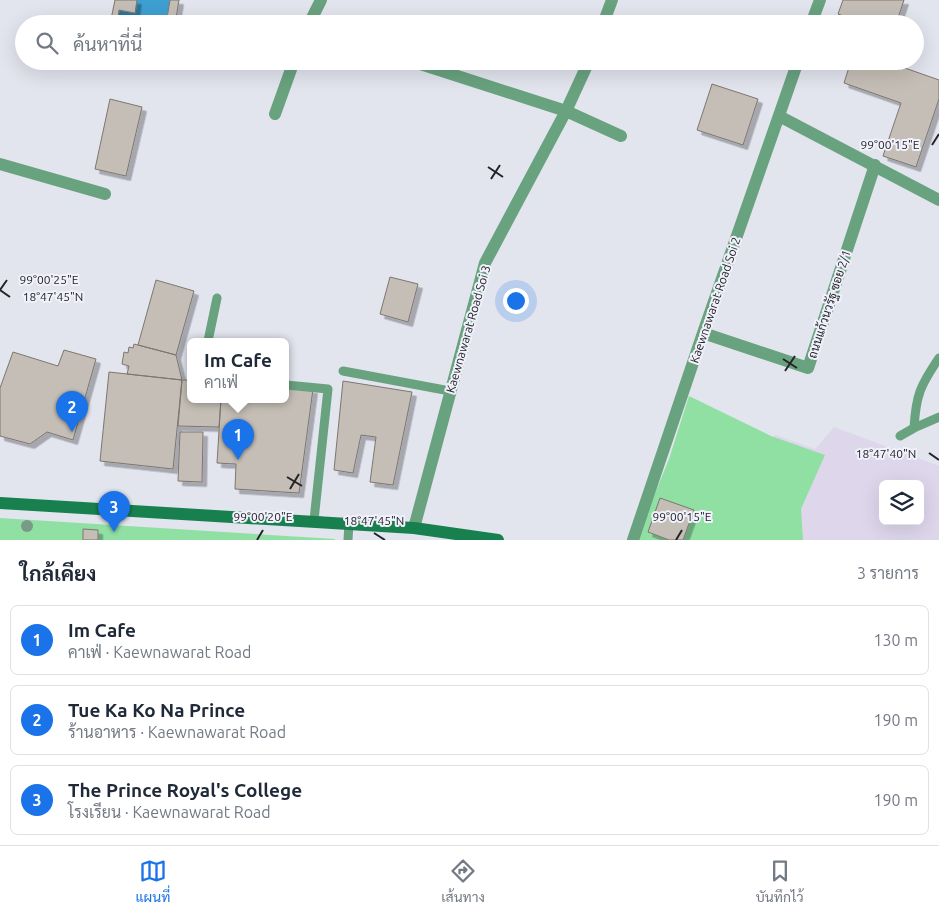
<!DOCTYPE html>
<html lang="th">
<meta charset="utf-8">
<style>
body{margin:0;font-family:Ubuntu,Sarabun,sans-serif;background:#f2f2f3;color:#1f2937}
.controls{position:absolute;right:15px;bottom:15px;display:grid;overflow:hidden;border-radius:8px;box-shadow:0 5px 20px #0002}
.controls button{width:45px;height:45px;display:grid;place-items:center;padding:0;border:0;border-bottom:1px solid #e0e1e3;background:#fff;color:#1f2937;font:25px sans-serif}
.you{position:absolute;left:515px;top:300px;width:18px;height:18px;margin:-12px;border:4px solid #fff;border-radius:50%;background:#1a73e8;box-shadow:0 0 0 8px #1a73e833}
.badge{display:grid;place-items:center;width:32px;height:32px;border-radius:50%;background:#1a73e8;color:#fff;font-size:16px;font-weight:700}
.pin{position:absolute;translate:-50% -41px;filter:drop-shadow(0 1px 2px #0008)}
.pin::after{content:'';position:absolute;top:26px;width:18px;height:15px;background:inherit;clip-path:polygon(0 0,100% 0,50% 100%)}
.popup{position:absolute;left:187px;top:338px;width:102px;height:65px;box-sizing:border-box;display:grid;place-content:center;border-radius:8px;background:#fff;filter:drop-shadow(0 1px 4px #0005);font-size:16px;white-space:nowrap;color:#747a83}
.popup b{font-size:19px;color:#1f2937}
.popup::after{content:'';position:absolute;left:50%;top:100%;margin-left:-10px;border:10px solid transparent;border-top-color:#fff}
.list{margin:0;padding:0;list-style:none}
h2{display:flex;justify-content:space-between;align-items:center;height:65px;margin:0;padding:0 20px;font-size:21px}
h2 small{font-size:16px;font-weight:400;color:#747a83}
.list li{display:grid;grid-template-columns:32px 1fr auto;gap:15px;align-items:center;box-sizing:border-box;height:70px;margin:0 10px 10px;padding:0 10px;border:1px solid #e0e1e3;border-radius:8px}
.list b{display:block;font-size:19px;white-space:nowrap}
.list p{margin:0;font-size:16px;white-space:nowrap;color:#747a83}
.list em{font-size:16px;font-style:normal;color:#747a83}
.icon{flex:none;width:28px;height:28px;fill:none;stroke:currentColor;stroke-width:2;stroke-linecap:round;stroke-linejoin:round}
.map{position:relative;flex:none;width:939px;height:540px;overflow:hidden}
.search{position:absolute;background:#fff;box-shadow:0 5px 20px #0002;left:15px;right:15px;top:15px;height:55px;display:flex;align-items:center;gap:12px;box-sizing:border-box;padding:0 18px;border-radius:28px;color:#747a83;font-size:19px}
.sheet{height:305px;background:#fff}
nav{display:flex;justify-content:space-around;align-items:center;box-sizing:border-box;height:70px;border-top:1px solid #e0e1e3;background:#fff;font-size:14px;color:#747a83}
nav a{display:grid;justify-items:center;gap:2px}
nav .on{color:#1a73e8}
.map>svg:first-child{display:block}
.education{fill:#ded7ec;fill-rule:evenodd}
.green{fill:#90e0a3}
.water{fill:#3e9fd1}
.building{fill:#c4beb6;stroke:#7c766f;filter:url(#shadow)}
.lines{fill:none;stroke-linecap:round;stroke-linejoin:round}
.lane{stroke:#69a27f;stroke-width:9}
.street{stroke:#69a27f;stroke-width:12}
.secondary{stroke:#18804e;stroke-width:12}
.tree{fill:#7a9a89}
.ticks{fill:none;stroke:#242428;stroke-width:2}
.labels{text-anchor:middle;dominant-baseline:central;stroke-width:4;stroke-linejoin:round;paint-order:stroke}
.street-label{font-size:12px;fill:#242428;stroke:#f0f1fb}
.ticks-label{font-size:12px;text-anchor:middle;fill:#242428;stroke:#f0f1fb;stroke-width:4;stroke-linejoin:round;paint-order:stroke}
</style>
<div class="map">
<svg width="939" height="540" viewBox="0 0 939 540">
<defs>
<filter id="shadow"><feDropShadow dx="4.5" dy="4.5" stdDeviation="0" flood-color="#0004"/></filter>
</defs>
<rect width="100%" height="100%" fill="#e2e4ee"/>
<path class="education" d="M 834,427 L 939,466 L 939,540 L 690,540 L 775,435 L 815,449 ZM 883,484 L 920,484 L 920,521 L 883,521 Z"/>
<path class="green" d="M 689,396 L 771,436 L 825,455 L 801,509 L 803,540 L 636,540 L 669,459 Z
M 0,518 L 335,539 L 335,540 L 0,540 Z"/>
<path class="water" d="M 137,0 L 170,0 L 166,24 L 117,24 L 119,10 L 134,13 Z"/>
<path class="building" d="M 115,0 L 137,0 L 135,13 L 119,10 L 117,24 L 110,24 Z
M 170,0 L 179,0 L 175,24 L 166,24 Z
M 843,0 L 904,0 L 896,24 L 853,24 L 855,20 L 838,14 Z
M 851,61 L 885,61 L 939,80 L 939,99 L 916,167 L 883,156 L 901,103 L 844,83 Z
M 712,84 L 758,99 L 743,145 L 697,130 Z
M 110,99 L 142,107 L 126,176 L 95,169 Z
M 390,277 L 418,284 L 408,322 L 380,314 Z
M 156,280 L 194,291 L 176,355 L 138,345 Z
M 134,344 L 176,355 L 182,380 L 127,374 L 129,366 L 122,364 L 124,352 L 128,353 L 129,347 L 133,348 Z
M 64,350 L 96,359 L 73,440 L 47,432 L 30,444 L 0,436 L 0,388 L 13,352 L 58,366 Z
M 109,372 L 182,380 L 173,469 L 100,461 Z
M 182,380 L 190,380 L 190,399 L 221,399 L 219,427 L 178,426 Z
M 343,381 L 412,392 L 393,485 L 370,482 L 376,437 L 361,435 L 353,473 L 334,470 Z
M 286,388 L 313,389 L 299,493 L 235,489 L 236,464 L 217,463 L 221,399 L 286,399 Z
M 180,432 L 203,432 L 202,482 L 178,481 Z
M 660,498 L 694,510 L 683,540 L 669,540 L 648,532 Z
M 83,529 L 98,530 L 98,540 L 83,540 Z"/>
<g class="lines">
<path class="lane" d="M 208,341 L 217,298
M 939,358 C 920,386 916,395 914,428 L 939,417
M 343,371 L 450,391
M 286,385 L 328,389 L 314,520 L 321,521
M 900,436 L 914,428
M 348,540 L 349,523"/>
<path class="street" d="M 309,24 L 321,0
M 603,24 L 612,0
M 811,24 L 820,0
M 411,61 L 566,111 L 621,136
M 275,114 L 294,61
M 779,116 L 939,200
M 0,164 L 105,194
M 703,333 L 808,368 L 875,165
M 414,528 L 485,263 L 566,111 L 589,61
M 633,540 L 703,333 L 798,61"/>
<path class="secondary" d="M 0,503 L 414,528 L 498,540"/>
</g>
<circle class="tree" cx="27" cy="526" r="6"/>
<path class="ticks" d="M 932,145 L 939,134M 488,167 L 503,177M 491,179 L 500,165M 0,290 L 7,280M 0,290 L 10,297M 783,359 L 797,368M 785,371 L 795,356M 929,453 L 939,460M 287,477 L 302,486M 290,489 L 299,474M 374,533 L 385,540M 257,540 L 263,530M 676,540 L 682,530"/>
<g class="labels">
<g class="street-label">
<text transform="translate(715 300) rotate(-71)">Kaewnawarat Road Soi 2</text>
<text transform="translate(829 304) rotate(-72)">ถนนแก้วนวรัฐ ซอย 2/1</text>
<text transform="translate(468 329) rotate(-74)">Kaewnawarat Road Soi 3</text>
</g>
</g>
<g class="ticks-label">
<text x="890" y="149">99°00'15"E</text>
<text x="49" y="284">99°00'25"E</text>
<text x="53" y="301">18°47'45"N</text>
<text x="886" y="458">18°47'40"N</text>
<text x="263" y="521">99°00'20"E</text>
<text x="682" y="521">99°00'15"E</text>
<text x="374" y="525">18°47'45"N</text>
</g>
</svg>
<div class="controls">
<button><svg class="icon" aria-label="layers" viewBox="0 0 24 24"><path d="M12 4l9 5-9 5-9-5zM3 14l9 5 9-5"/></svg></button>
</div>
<div class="you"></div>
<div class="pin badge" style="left:238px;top:460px">1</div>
<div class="popup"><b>Im Cafe</b>คาเฟ่</div>
<div class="pin badge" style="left:72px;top:432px">2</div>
<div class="pin badge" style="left:114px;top:532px">3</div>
<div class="search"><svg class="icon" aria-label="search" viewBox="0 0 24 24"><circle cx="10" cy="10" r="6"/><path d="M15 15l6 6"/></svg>ค้นหาที่นี่</div>
</div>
<section class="sheet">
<h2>ใกล้เคียง<small>3 รายการ</small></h2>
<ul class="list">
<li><span class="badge">1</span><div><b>Im Cafe</b><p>คาเฟ่ · Kaewnawarat Road</p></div><em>130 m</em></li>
<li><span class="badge">2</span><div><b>Tue Ka Ko Na Prince</b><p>ร้านอาหาร · Kaewnawarat Road</p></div><em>190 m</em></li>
<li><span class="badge">3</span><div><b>The Prince Royal's College</b><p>โรงเรียน · Kaewnawarat Road</p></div><em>190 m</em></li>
</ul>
</section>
<nav>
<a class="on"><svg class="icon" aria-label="map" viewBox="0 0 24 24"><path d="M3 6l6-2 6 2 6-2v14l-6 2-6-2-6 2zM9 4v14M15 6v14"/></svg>แผนที่</a>
<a><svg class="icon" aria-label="directions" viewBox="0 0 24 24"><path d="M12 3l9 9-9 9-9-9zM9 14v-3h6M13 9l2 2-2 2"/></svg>เส้นทาง</a>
<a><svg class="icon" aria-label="saved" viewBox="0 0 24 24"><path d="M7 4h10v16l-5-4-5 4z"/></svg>บันทึกไว้</a>
</nav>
